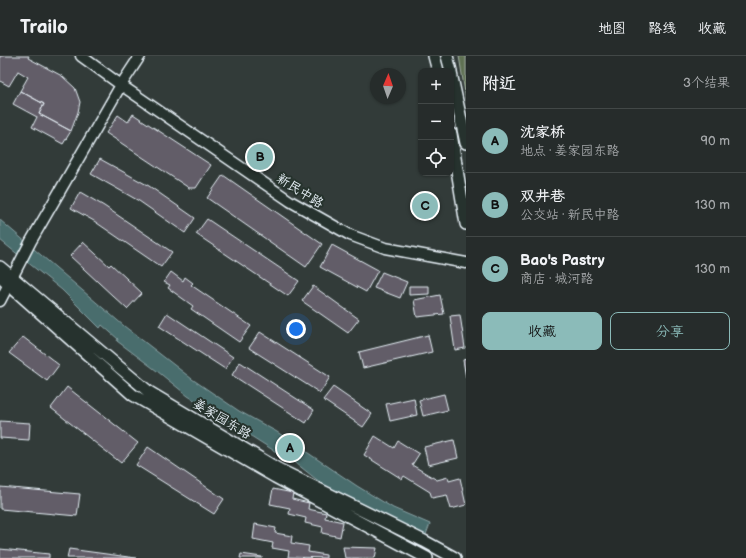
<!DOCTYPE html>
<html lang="zh">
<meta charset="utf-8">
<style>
body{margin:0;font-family:"Balsamiq Sans","LXGW WenKai TC",sans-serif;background:#2e3433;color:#f1f3f6}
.controls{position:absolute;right:12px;top:12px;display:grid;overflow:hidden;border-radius:8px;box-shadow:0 1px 3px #0004}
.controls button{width:36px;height:36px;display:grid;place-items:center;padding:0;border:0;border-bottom:1px solid #424847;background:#262c2b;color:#f1f3f6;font:20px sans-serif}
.compass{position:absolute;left:370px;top:12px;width:36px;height:36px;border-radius:50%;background:#262c2b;box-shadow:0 1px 3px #0004;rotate:2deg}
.you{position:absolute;left:296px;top:273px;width:14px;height:14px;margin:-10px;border:3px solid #fff;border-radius:50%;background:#1a73e8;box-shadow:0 0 0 6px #1a73e833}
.badge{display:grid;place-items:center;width:26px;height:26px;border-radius:50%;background:#8bbbb9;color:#111;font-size:13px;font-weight:700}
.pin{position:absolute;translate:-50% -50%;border:2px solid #fff;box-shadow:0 1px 4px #0006}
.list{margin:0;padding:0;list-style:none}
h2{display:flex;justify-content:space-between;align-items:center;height:52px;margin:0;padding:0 16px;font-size:17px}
h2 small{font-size:13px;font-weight:400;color:#a4a7a9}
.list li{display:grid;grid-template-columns:26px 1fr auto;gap:12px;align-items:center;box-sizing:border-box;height:64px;padding:0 16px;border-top:1px solid #424847}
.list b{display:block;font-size:15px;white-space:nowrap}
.list p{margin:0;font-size:13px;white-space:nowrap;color:#a4a7a9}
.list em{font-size:13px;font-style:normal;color:#a4a7a9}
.actions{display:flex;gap:8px;padding:12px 16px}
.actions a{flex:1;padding:9px 0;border:1px solid #8bbbb9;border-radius:8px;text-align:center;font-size:14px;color:#8bbbb9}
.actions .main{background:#8bbbb9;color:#111}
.icon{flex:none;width:22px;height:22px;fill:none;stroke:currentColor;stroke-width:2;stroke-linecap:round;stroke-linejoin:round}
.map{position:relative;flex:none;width:466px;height:502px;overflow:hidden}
header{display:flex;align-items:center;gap:24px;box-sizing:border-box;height:56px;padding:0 20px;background:#262c2b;border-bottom:1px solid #424847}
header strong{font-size:19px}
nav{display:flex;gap:22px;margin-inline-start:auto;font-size:14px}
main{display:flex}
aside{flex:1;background:#262c2b}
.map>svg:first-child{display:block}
.green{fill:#5f7153;stroke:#a4b1a6}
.water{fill:#486d6d;stroke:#88a2a5}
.building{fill:#625d67;stroke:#e8f1f8}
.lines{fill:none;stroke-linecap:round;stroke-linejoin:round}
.tertiary-casing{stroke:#e8f1f8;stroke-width:13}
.secondary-casing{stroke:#e8f1f8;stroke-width:14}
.tertiary{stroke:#26332d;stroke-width:10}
.secondary{stroke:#26332d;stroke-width:11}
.labels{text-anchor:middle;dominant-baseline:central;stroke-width:4;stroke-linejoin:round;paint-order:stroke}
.street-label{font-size:13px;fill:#e8f1f8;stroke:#26332d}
</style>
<header>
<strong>Trailo</strong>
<nav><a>地图</a><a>路线</a><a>收藏</a></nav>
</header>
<main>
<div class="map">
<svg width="466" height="502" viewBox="0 0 466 502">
<rect width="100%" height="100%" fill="#323b39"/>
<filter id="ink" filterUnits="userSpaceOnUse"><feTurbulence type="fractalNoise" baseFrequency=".025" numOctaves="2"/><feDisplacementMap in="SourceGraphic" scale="8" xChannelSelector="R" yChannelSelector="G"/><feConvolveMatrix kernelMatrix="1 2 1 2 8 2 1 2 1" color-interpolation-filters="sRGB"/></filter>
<g filter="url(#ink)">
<path class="green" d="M 459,0 L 466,0 L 466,43 Z"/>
<path class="water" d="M 0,164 L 124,270 L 192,323 L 239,355 L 277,376 L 357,430 L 393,452 L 430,468 L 425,481 L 364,451 L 347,441 L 321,427 L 292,404 L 284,401 L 188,340 L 157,315 L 117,285 L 118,283 L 102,269 L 100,272 L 62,234 L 0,184 Z"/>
<path class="building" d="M 0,0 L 29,0 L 28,2 L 62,20 L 75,32 L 80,46 L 78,56 L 71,75 L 39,58 L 44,48 L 20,35 L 28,21 L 18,15 L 9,30 L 0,25 Z
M 20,35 L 44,48 L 39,58 L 71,75 L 63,88 L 32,71 L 37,61 L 13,48 Z
M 133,58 L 211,109 L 196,132 L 189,132 L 106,77 L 118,59 L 128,66 Z
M 100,103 L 149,130 L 195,162 L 185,177 L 139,145 L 91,118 Z
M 223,119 L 322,188 L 306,211 L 207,142 Z
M 80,136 L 104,150 L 172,196 L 161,211 L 94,165 L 71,152 Z
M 207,163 L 299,225 L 288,240 L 196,178 Z
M 83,186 L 109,210 L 111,208 L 142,237 L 127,253 L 70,200 Z
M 332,189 L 378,214 L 366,236 L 320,211 Z
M 171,216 L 183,225 L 185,221 L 193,227 L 191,229 L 251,270 L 239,286 L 191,253 L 193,250 L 168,232 L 170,229 L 164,226 Z
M 382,216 L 407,226 L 400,242 L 374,232 Z
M 313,230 L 359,263 L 348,277 L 302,245 Z
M 409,230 L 429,230 L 429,238 L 409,239 Z
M 440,239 L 444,258 L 417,261 L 414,244 Z
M 167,257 L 233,301 L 225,313 L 159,270 Z
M 460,259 L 465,292 L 455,294 L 450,260 Z
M 260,276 L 330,321 L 320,337 L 249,292 Z
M 428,279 L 432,296 L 363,312 L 359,296 Z
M 23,281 L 59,309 L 47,325 L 9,297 Z
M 466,303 L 466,322 L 463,304 Z
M 240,306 L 314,354 L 306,367 L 232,319 Z
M 67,331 L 138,387 L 121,407 L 51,352 Z
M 333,331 L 372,358 L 363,371 L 323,344 Z
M 444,338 L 448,354 L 423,360 L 419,344 Z
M 414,342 L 417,359 L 390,365 L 386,348 Z
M 0,365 L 30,367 L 29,384 L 0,382 Z
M 375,380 L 394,392 L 398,385 L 419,398 L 412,409 L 437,424 L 448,421 L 449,425 L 460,422 L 466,449 L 451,453 L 447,439 L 432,442 L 430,436 L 404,420 L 402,423 L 364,399 Z
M 454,384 L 458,402 L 428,409 L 424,391 Z
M 148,391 L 224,443 L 214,458 L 136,409 Z
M 0,431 L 80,438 L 77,460 L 0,453 Z
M 273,433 L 293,437 L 292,443 L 309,447 L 308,453 L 326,457 L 325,462 L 343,466 L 340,481 L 322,477 L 323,471 L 305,467 L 306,462 L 289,458 L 290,452 L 270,448 Z
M 255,468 L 276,472 L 275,477 L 292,480 L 291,487 L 309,490 L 308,496 L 326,499 L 326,502 L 288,501 L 289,495 L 272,492 L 273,487 L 253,483 Z
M 343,491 L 377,492 L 375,502 L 345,502 Z
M 0,493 L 49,498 L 49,502 L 0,502 Z
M 69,493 L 136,502 L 67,502 Z
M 241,498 L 262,501 L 262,502 L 240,502 Z"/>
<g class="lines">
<g class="tertiary-casing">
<path id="tertiary" d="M 81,0 L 121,29 L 290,145 L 350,179 L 385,192 L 466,207
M 0,245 L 31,185 L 121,29 L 140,0"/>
</g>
<g class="secondary-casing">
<path id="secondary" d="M 434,0 L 438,15
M 447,0 L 451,15
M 451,17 L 466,87
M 451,78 L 466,168
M 0,211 L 149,336 L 278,413 L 424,485 L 455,502
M 0,221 L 133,339 L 275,421 L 427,502"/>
</g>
<use href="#tertiary" class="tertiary"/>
<use href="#secondary" class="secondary"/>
</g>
</g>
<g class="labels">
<g class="street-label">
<text transform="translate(300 135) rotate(32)">新民中路</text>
<text transform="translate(222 363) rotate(31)">姜家园东路</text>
</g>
</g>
</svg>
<div class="controls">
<button>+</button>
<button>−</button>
<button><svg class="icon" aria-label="locate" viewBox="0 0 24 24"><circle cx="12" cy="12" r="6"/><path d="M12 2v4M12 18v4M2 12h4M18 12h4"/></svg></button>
</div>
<svg class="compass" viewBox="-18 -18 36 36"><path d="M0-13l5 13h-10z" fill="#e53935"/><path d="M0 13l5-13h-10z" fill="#a4a7a9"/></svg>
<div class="you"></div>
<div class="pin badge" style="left:290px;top:392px">A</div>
<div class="pin badge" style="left:260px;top:101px">B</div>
<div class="pin badge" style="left:425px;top:150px">C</div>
</div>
<aside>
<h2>附近<small>3个结果</small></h2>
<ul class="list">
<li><span class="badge">A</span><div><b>沈家桥</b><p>地点 · 姜家园东路</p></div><em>90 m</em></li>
<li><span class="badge">B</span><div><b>双井巷</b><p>公交站 · 新民中路</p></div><em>130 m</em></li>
<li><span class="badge">C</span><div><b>Bao's Pastry</b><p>商店 · 城河路</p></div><em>130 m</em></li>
</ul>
<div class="actions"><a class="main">收藏</a><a>分享</a></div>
</aside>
</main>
